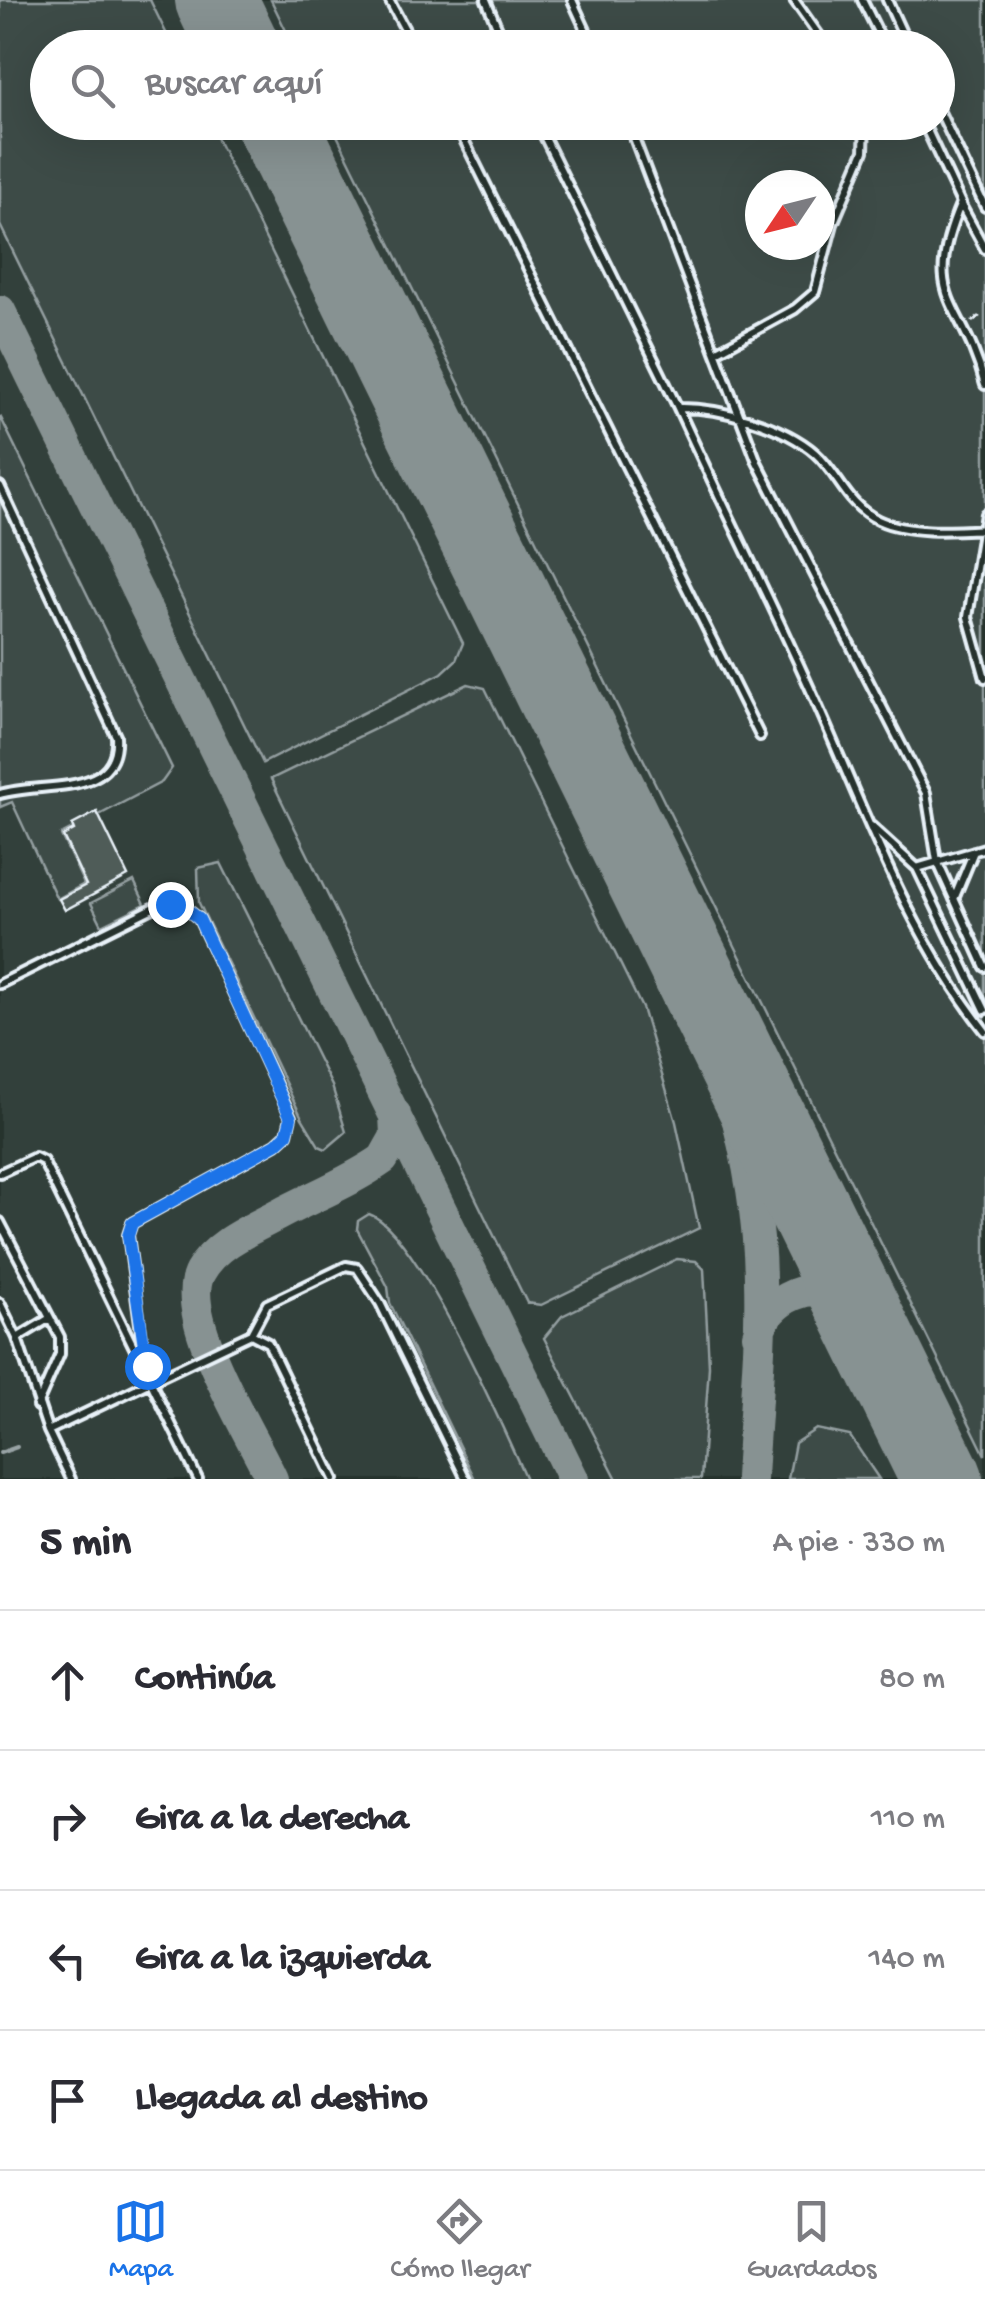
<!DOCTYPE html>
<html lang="es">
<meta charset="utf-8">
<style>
body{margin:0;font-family:"Gochi Hand",sans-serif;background:#f2f2f3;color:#2b2b33}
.compass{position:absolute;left:745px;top:170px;width:90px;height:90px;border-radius:50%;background:#fff;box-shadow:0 10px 40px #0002;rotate:235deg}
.stop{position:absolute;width:30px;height:30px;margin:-22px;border:8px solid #1a73e8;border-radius:50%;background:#fff}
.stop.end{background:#1a73e8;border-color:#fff;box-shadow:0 2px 10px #0008}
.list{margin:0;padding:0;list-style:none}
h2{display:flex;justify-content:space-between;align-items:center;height:130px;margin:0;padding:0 40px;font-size:42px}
h2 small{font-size:32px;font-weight:400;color:#7c7c81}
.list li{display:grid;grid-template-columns:65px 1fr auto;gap:30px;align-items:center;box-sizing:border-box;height:140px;padding:0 40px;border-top:2px solid #e1e1e2}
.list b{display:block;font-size:38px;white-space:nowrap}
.list em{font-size:32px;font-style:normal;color:#7c7c81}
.icon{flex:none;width:55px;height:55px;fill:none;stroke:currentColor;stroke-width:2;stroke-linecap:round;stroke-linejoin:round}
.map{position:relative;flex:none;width:985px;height:1479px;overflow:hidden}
.search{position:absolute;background:#fff;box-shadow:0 10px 40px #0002;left:30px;right:30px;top:30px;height:110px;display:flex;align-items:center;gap:25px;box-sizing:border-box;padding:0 35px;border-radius:55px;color:#7c7c81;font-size:38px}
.sheet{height:690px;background:#fff}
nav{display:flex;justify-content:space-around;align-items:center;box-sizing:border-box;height:140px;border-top:2px solid #e1e1e2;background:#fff;font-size:28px;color:#7c7c81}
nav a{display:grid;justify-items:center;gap:5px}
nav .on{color:#1a73e8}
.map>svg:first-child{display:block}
.built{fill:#333f3a;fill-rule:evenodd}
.green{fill:#3e4b47;stroke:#939ea0;stroke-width:2.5;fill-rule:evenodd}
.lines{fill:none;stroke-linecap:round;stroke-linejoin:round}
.stream{stroke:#98a3a5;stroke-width:4}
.taxiway{stroke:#879292;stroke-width:32}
.runway{stroke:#879292;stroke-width:82}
.building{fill:#505c59;stroke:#e8f1f8;stroke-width:2.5}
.lane-casing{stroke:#e8f1f8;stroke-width:14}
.path{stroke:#e8f1f8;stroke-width:2.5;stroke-dasharray:10 8;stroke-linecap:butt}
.lane{stroke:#26332d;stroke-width:6}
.route{stroke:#1a73e8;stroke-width:12}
</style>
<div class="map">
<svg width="985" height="1479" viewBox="0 0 985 1479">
<rect width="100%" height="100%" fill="#26332d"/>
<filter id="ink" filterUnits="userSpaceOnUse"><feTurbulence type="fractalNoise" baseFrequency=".01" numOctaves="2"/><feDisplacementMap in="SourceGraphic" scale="20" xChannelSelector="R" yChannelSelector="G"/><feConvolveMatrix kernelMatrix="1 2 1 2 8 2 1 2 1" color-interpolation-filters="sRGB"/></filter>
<g filter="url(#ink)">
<path class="built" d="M 0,0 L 871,0 L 895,47 L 48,48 L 48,122 L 931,123 L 985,233 L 985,1479 L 0,1479 ZM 760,185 L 820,185 L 820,245 L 760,245 Z"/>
<path class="green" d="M 0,0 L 150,0 L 173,47 L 48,48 L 48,122 L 209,123 L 463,643 L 456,660 L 442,673 L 263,763 L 0,225 Z
M 271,0 L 985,0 L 985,1455 L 331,123 L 938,122 L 938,48 L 294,47 ZM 760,185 L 820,185 L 820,245 L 760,245 Z
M 0,416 L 172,768 L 162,782 L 61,835 L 84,884 L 57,899 L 12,802 L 0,807 Z
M 468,684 L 485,688 L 642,1008 L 676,1122 L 699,1228 L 541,1305 L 527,1303 L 271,779 Z
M 221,863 L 332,1086 L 346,1132 L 326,1149 L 319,1146 L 302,1118 L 199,903 L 198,868 Z
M 134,881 L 145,904 L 102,925 L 91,903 Z
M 369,1214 C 416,1229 503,1428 526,1479 L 475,1479 L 390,1303 L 388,1287 L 357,1229 L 358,1221 Z
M 677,1259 L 696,1261 L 704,1269 L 709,1366 L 701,1479 L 617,1479 L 544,1338 L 562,1316 Z
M 816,1429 L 850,1436 L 879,1479 L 788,1479 L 795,1443 Z"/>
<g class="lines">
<path class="stream" d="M 0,1453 L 17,1447"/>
<path class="taxiway" d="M 0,311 L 573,1479
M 669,924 C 717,1038 758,1154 760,1279 C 762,1345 754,1413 751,1479
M 758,1335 C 767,1298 815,1276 847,1300 C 859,1310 866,1326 873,1340
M 272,1479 C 252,1435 176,1316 200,1272 C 216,1243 252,1229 280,1214 C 314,1196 352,1181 383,1159 L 396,1136 L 395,1114"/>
<path class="runway" d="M 216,0 L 239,48
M 276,122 L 942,1479"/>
</g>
<path class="building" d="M 97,812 L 128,876 L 65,910 L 59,899 L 86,885 L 63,836 L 74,830 L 72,825 Z"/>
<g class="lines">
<g class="lane-casing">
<path id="lane" d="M 389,0 L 415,48
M 486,0 L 506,48
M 572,0 L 594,48
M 794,0 L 828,48
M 862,0 L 886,48
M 887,0 L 909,48
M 938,108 L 985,207
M 455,122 L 760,736
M 537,122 L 678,408 C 719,407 783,425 815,453 C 839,474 846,505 878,520 C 908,534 952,531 985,529
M 628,122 L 757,462 L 926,793 L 937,861 L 985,967
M 923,122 L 961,203 C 919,302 963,298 985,385
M 961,205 L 985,249
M 716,352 L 795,309 L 815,292 L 833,224 L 864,151 L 865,122
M 678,408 C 728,517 783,624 830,734 C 874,836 915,942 985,1031
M 0,486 L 116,736 C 120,799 41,781 0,794
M 985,514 L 968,617 L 985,678
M 871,826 L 917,868 L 985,848
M 917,868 L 985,1010
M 954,899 L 974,851
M 0,984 L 159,905 L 183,906 L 199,919 L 291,1117 L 287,1134 L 276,1144 L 132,1223 L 128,1235 L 148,1383 L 48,1431 L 71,1479
M 0,1173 L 35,1157 L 43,1161 L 198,1479
M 0,1222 L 60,1337 L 60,1354 L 37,1406
M 0,1303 L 17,1338
M 251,1334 L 268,1343 L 334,1479
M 148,1383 L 251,1334 L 267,1304 L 346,1266 L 357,1268 L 380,1303 L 466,1479
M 48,1431 L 17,1338 L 50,1318"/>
</g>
<path class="path" d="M 972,322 L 985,312"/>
<use href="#lane" class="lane"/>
</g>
</g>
<g class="lines" filter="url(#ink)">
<path class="route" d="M 147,1366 L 128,1236 L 132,1223 L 276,1144 L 287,1134 L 291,1118 L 199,919 L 183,906 L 170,904"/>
</g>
</svg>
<svg class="compass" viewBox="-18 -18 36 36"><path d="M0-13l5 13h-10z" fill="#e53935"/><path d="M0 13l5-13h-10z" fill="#7c7c81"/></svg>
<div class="stop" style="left:147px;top:1366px"></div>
<div class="stop end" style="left:170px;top:904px"></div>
<div class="search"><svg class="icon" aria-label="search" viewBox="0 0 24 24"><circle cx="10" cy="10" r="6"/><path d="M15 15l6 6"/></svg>Buscar aquí</div>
</div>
<section class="sheet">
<h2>5 min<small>A pie · 330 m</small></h2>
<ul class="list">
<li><svg class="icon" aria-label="ahead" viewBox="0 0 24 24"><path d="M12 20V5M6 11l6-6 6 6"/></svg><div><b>Continúa</b></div><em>80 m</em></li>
<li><svg class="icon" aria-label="right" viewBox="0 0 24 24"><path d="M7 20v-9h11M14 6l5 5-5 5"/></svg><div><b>Gira a la derecha</b></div><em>110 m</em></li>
<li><svg class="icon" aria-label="left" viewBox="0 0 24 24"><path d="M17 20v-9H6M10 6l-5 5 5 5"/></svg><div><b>Gira a la izquierda</b></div><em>140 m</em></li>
<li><svg class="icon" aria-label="arrive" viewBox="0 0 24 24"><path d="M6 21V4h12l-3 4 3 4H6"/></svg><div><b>Llegada al destino</b></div></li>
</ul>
</section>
<nav>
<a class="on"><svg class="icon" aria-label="map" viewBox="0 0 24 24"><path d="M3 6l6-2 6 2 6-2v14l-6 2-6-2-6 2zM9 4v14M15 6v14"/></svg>Mapa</a>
<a><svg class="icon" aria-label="directions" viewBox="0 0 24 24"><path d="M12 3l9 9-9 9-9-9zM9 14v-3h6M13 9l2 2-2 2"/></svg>Cómo llegar</a>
<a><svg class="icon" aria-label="saved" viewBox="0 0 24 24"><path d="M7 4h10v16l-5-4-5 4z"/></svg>Guardados</a>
</nav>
